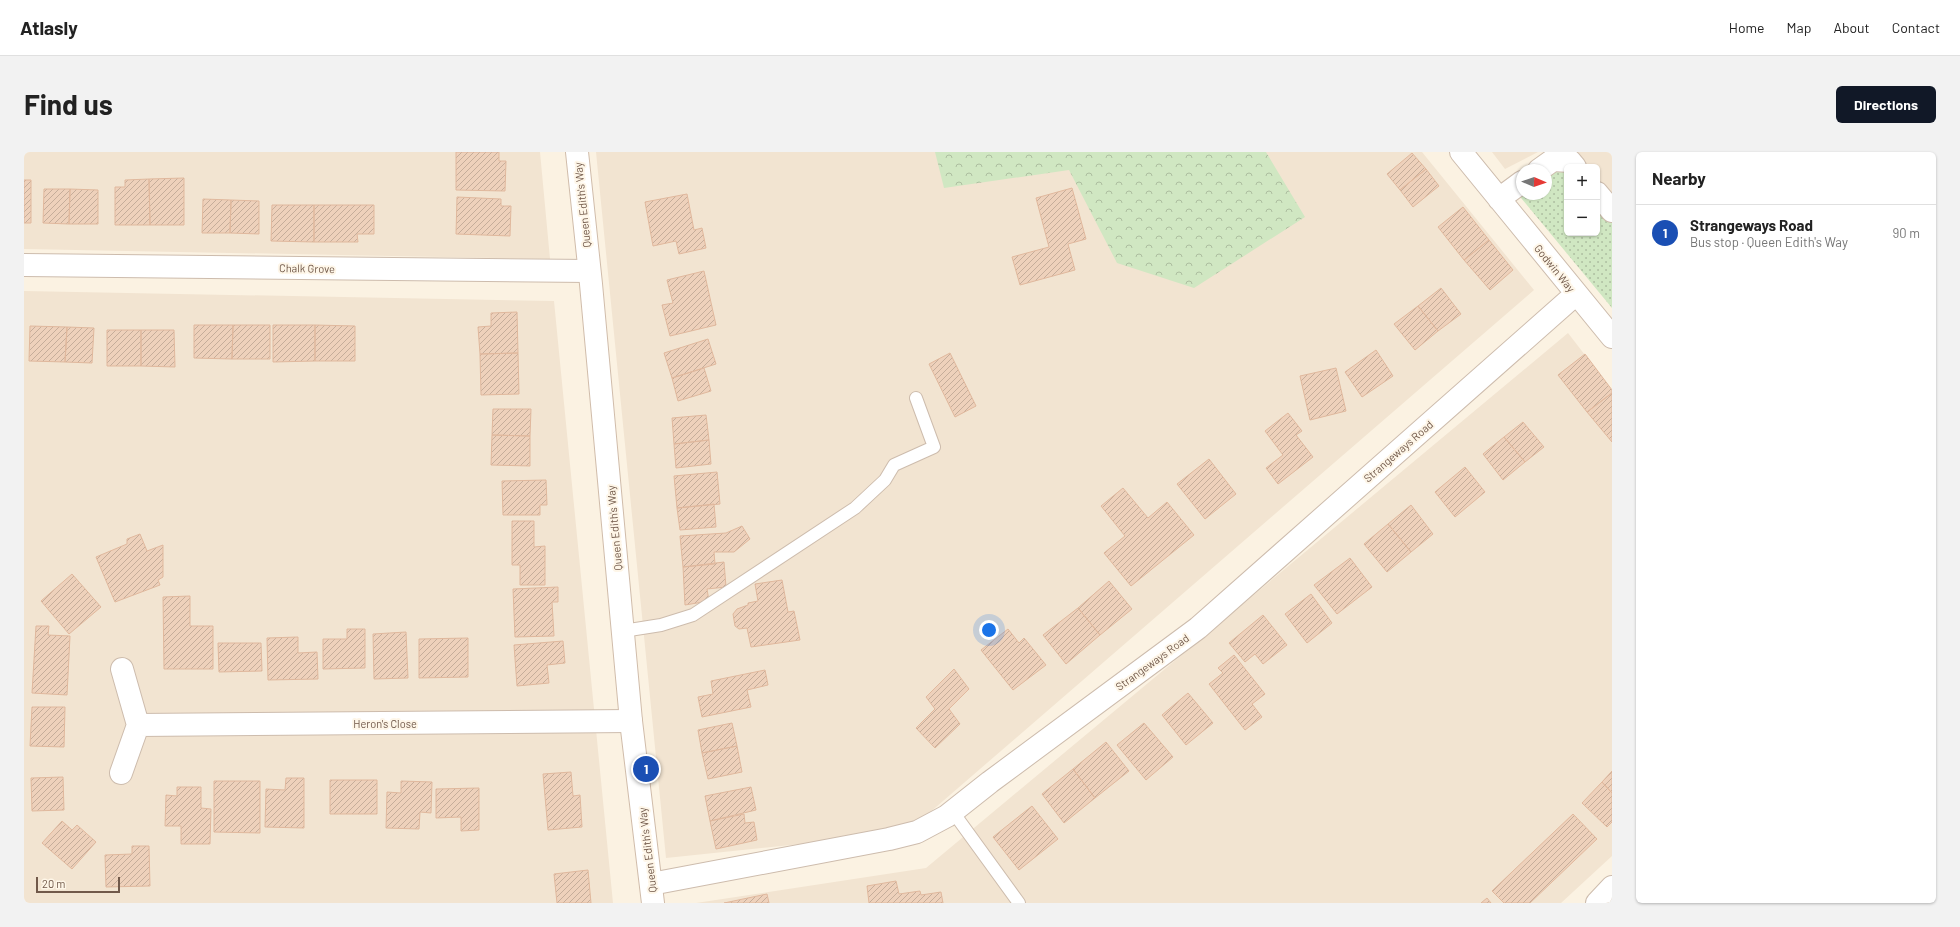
<!DOCTYPE html>
<meta charset="utf-8">
<style>
body{margin:0;font-family:Barlow,sans-serif;background:#f2f2f2;color:#222}
.controls{position:absolute;right:12px;top:12px;display:grid;overflow:hidden;border-radius:6px;box-shadow:0 1px 3px #0004}
.controls button{width:36px;height:36px;display:grid;place-items:center;padding:0;border:0;border-bottom:1px solid #e0e0e0;background:#fff;color:#222;font:20px sans-serif}
.compass{position:absolute;left:1492px;top:12px;width:36px;height:36px;border-radius:50%;background:#fff;box-shadow:0 1px 3px #0004;rotate:92deg}
.scale{position:absolute;left:12px;bottom:10px;width:84px;box-sizing:border-box;padding-left:4px;border:2px solid #71594a;border-top:0;font-size:11px;line-height:14px;white-space:nowrap;color:#71594a;-webkit-text-stroke:3px #fef6e8;paint-order:stroke}
.you{position:absolute;left:965px;top:478px;width:14px;height:14px;margin:-10px;border:3px solid #fff;border-radius:50%;background:#1a73e8;box-shadow:0 0 0 6px #1a73e833}
.badge{display:grid;place-items:center;width:26px;height:26px;border-radius:50%;background:#111827;color:#fff;font-size:13px;font-weight:700}
.pin{position:absolute;translate:-50% -50%;border:2px solid #fff;box-shadow:0 1px 4px #0006}
.list{margin:0;padding:0;list-style:none}
h2{display:flex;justify-content:space-between;align-items:center;height:52px;margin:0;padding:0 16px;font-size:17px}
h2 small{font-size:13px;font-weight:400;color:#767676}
.list li{display:grid;grid-template-columns:26px 1fr auto;gap:12px;align-items:center;box-sizing:border-box;height:56px;padding:0 16px;border-top:1px solid #e0e0e0}
.list b{display:block;font-size:15px;white-space:nowrap}
.list p{margin:0;font-size:13px;white-space:nowrap;color:#767676}
.list em{font-size:13px;font-style:normal;color:#767676}
.map{position:relative;flex:none;width:1588px;height:751px;overflow:hidden;border-radius:6px}
header{display:flex;align-items:center;gap:24px;box-sizing:border-box;height:56px;padding:0 20px;background:#fff;border-bottom:1px solid #e0e0e0}
header strong{font-size:19px}
nav{display:flex;gap:22px;margin-inline-start:auto;font-size:14px}
.intro{display:flex;align-items:center;justify-content:space-between;box-sizing:border-box;height:96px;padding:0 24px}
h1{margin:0;font-size:28px}
.button{padding:10px 18px;border-radius:6px;background:#111827;color:#fff;font-size:14px;font-weight:700}
main{display:flex;gap:24px;padding:0 24px}
aside{flex:1;background:#fff;border-radius:6px;box-shadow:0 1px 3px #0004}
.map>svg:first-child{display:block}
.residential{fill:#f2e4d1}
.grass{fill:url(#grass-dots)}
.forest{fill:url(#forest-crowns)}
.building{fill:url(#building-hatch);stroke:#e0b89d}
.lines{fill:none;stroke-linecap:round;stroke-linejoin:round}
.lane-casing{stroke:#cdbcad;stroke-width:14}
.street-casing{stroke:#cdbcad;stroke-width:24}
.secondary-casing{stroke:#d0bcaa;stroke-width:24}
.lane{stroke:#fff;stroke-width:12}
.street{stroke:#fff;stroke-width:22}
.secondary{stroke:#fff;stroke-width:22}
.labels{text-anchor:middle;dominant-baseline:central;stroke-width:4;stroke-linejoin:round;paint-order:stroke}
.street-label{font-size:11px;fill:#71594a;stroke:#fef6e8}
</style>
<header>
<strong>Atlasly</strong>
<nav><a>Home</a><a>Map</a><a>About</a><a>Contact</a></nav>
</header>
<div class="intro"><h1>Find us</h1><a class="button">Directions</a></div>
<main>
<div class="map">
<svg width="1588" height="751" viewBox="0 0 1588 751">
<defs>
<pattern id="grass-dots" width="8" height="8" patternUnits="userSpaceOnUse"><rect width="8" height="8" fill="#d0e7c2"/><path d="M2 2h.1M6 6h.1" fill="none" stroke="#adbea0" stroke-width="1.8" stroke-linecap="round"/></pattern>
<pattern id="forest-crowns" width="20" height="18" patternUnits="userSpaceOnUse"><rect width="20" height="18" fill="#d0e7c2"/><path d="M2 6a3 3 0 1 1 6 0M12 15a3 3 0 1 1 6 0" fill="none" stroke="#adbea0"/></pattern>
<pattern id="building-hatch" width="6" height="6" patternUnits="userSpaceOnUse"><rect width="6" height="6" fill="#eed1bb"/><path d="M-1 1l2-2M0 6l6-6M5 7l2-2" fill="none" stroke="#c5ad9a"/></pattern>
</defs>
<rect width="100%" height="100%" fill="#fbf2e2"/>
<path class="residential" d="M 0,0 L 516,0 L 526,107 L 0,97 Z
M 572,0 L 1398,0 L 1510,138 L 882,681 L 642,706 Z
M 1468,0 L 1514,0 L 1481,17 Z
M 1541,0 L 1588,0 L 1588,61 L 1573,42 L 1573,15 L 1552,15 Z
M 0,139 L 530,149 L 589,751 L 0,751 Z
M 1544,181 L 1588,238 L 1588,704 L 1537,751 L 672,751 L 902,716 Z"/>
<path class="grass" d="M 1543,15 L 1543,81 L 1573,81 L 1573,41 L 1588,59 L 1588,156 L 1488,35 L 1498,42 L 1522,42 L 1522,18 Z"/>
<path class="forest" d="M 911,0 L 1242,0 L 1281,65 L 1170,136 L 1093,111 L 1045,18 L 920,36 Z"/>
<path class="building" d="M 432,0 L 475,0 L 475,9 L 482,9 L 481,39 L 432,38 Z
M 1388,1 L 1402,17 L 1376,38 L 1363,22 Z
M 1402,17 L 1415,34 L 1389,55 L 1376,38 Z
M 160,26 L 160,73 L 126,73 L 125,27 Z
M 125,27 L 126,73 L 91,73 L 91,35 L 101,35 L 101,28 Z
M 0,28 L 7,28 L 7,71 L 0,71 Z
M 1048,36 L 1062,87 L 1044,92 L 1051,118 L 996,133 L 988,105 L 1025,95 L 1012,46 Z
M 20,37 L 46,37 L 45,72 L 19,71 Z
M 46,37 L 74,38 L 74,72 L 45,72 Z
M 663,42 L 670,78 L 678,76 L 682,96 L 655,102 L 652,89 L 629,94 L 621,50 Z
M 433,45 L 477,47 L 477,54 L 487,54 L 486,84 L 432,82 Z
M 179,47 L 207,48 L 206,81 L 178,81 Z
M 207,48 L 235,49 L 235,82 L 206,81 Z
M 248,53 L 290,53 L 290,90 L 247,89 Z
M 290,53 L 350,53 L 350,82 L 333,82 L 334,90 L 290,90 Z
M 1439,55 L 1465,88 L 1440,108 L 1414,75 Z
M 1465,88 L 1489,118 L 1466,138 L 1440,108 Z
M 680,119 L 692,173 L 646,184 L 638,153 L 649,151 L 643,128 Z
M 1417,136 L 1437,162 L 1414,179 L 1394,154 Z
M 1394,154 L 1414,179 L 1391,198 L 1370,172 Z
M 493,160 L 494,201 L 456,202 L 454,175 L 467,174 L 467,161 Z
M 170,173 L 209,173 L 208,207 L 170,206 Z
M 209,173 L 246,173 L 246,207 L 208,207 Z
M 249,173 L 291,173 L 291,209 L 249,210 Z
M 291,173 L 331,174 L 331,209 L 291,209 Z
M 6,174 L 43,175 L 41,210 L 5,209 Z
M 43,175 L 70,176 L 68,211 L 41,210 Z
M 83,178 L 117,178 L 117,214 L 83,214 Z
M 117,178 L 150,178 L 151,215 L 117,214 Z
M 684,187 L 692,212 L 648,226 L 640,201 Z
M 1352,198 L 1369,224 L 1338,245 L 1321,220 Z
M 494,201 L 495,242 L 457,243 L 456,202 Z
M 926,201 L 952,254 L 931,265 L 905,212 Z
M 1561,202 L 1588,238 L 1588,241 L 1563,260 L 1534,223 Z
M 680,216 L 687,239 L 654,249 L 648,226 Z
M 1312,216 L 1322,259 L 1286,268 L 1276,224 Z
M 1588,241 L 1588,290 L 1563,260 Z
M 469,257 L 507,257 L 506,284 L 468,283 Z
M 1264,261 L 1278,279 L 1272,283 L 1289,305 L 1254,332 L 1242,316 L 1259,303 L 1241,279 Z
M 682,263 L 685,288 L 650,292 L 648,266 Z
M 1499,270 L 1520,295 L 1501,310 L 1480,285 Z
M 468,283 L 506,284 L 506,314 L 467,313 Z
M 1480,285 L 1501,310 L 1479,328 L 1459,302 Z
M 685,288 L 687,312 L 652,316 L 650,292 Z
M 1185,307 L 1212,342 L 1181,367 L 1153,332 Z
M 1441,315 L 1461,340 L 1431,365 L 1411,340 Z
M 693,320 L 696,352 L 653,356 L 650,324 Z
M 522,328 L 523,353 L 516,353 L 516,363 L 479,363 L 478,329 Z
M 1099,336 L 1124,366 L 1143,350 L 1170,383 L 1107,434 L 1080,401 L 1101,384 L 1077,354 Z
M 690,352 L 692,375 L 656,378 L 653,356 Z
M 1387,353 L 1409,382 L 1387,400 L 1364,372 Z
M 488,369 L 510,369 L 510,395 L 521,394 L 521,433 L 496,433 L 496,413 L 488,413 Z
M 1364,372 L 1387,400 L 1363,420 L 1340,392 Z
M 718,374 L 726,387 L 710,400 L 690,400 L 691,412 L 659,415 L 656,384 L 702,381 Z
M 116,382 L 123,399 L 139,393 L 139,425 L 134,428 L 136,433 L 91,450 L 72,405 L 103,392 L 103,387 Z
M 1326,406 L 1348,435 L 1313,462 L 1290,433 Z
M 700,410 L 702,435 L 683,437 L 685,449 L 661,453 L 659,415 Z
M 48,422 L 77,455 L 45,482 L 17,449 Z
M 758,428 L 764,460 L 770,459 L 776,488 L 727,495 L 723,476 L 715,477 L 711,474 L 709,462 L 713,457 L 724,453 L 724,451 L 734,449 L 731,432 Z
M 1085,429 L 1108,457 L 1076,483 L 1054,456 Z
M 534,435 L 534,450 L 528,450 L 530,484 L 491,485 L 489,437 Z
M 1287,442 L 1308,471 L 1283,491 L 1261,462 Z
M 166,444 L 166,474 L 189,474 L 189,517 L 140,517 L 139,445 Z
M 1054,456 L 1076,483 L 1042,512 L 1019,483 Z
M 1239,463 L 1263,493 L 1239,512 L 1231,502 L 1221,510 L 1205,491 Z
M 12,474 L 25,474 L 24,483 L 46,484 L 43,543 L 8,541 Z
M 323,477 L 341,477 L 341,516 L 299,517 L 299,487 L 323,487 Z
M 984,477 L 995,491 L 1000,486 L 1022,513 L 989,538 L 957,498 Z
M 382,480 L 384,526 L 350,527 L 349,482 Z
M 274,485 L 274,501 L 293,500 L 294,527 L 244,528 L 243,486 Z
M 444,486 L 444,525 L 395,526 L 395,487 Z
M 539,489 L 541,511 L 523,513 L 525,531 L 493,534 L 490,493 Z
M 194,491 L 237,491 L 238,519 L 195,520 Z
M 1210,503 L 1241,542 L 1228,552 L 1238,565 L 1221,578 L 1185,532 L 1199,521 L 1194,516 Z
M 930,517 L 945,537 L 925,557 L 936,572 L 911,596 L 892,576 L 911,557 L 902,545 Z
M 741,518 L 744,533 L 723,538 L 727,555 L 678,565 L 674,545 L 689,542 L 687,529 Z
M 1164,541 L 1189,571 L 1162,593 L 1138,563 Z
M 8,555 L 41,555 L 40,595 L 6,594 Z
M 708,571 L 713,594 L 678,601 L 674,578 Z
M 1120,571 L 1149,605 L 1122,628 L 1093,593 Z
M 1082,590 L 1105,619 L 1071,646 L 1049,617 Z
M 713,594 L 718,620 L 684,627 L 678,601 Z
M 1049,617 L 1071,646 L 1040,671 L 1018,642 Z
M 1588,619 L 1588,641 L 1578,630 Z
M 547,620 L 549,644 L 556,643 L 558,675 L 524,678 L 519,622 Z
M 39,625 L 40,658 L 8,659 L 7,626 Z
M 262,626 L 280,626 L 280,676 L 241,675 L 242,637 L 261,638 Z
M 306,628 L 353,628 L 353,662 L 306,662 Z
M 190,629 L 236,629 L 236,681 L 190,680 Z
M 377,629 L 408,630 L 407,661 L 396,660 L 395,677 L 362,676 L 363,640 L 377,641 Z
M 1578,630 L 1588,641 L 1588,670 L 1583,675 L 1558,651 Z
M 153,635 L 177,635 L 177,656 L 187,657 L 186,692 L 157,692 L 157,674 L 141,674 L 142,643 L 153,644 Z
M 727,635 L 732,658 L 686,669 L 681,644 Z
M 455,636 L 455,678 L 437,679 L 437,665 L 412,666 L 412,637 Z
M 1008,654 L 1034,687 L 995,718 L 969,685 Z
M 720,662 L 721,671 L 730,670 L 733,688 L 692,697 L 686,669 Z
M 1549,662 L 1573,687 L 1506,751 L 1480,751 L 1468,739 Z
M 38,669 L 48,678 L 53,673 L 72,690 L 48,717 L 18,691 Z
M 108,694 L 125,694 L 126,734 L 82,735 L 81,703 L 108,702 Z
M 564,718 L 567,751 L 533,751 L 530,722 Z
M 872,729 L 875,742 L 896,739 L 897,743 L 917,740 L 919,751 L 845,751 L 843,734 Z
M 743,742 L 745,751 L 700,751 Z
M 1463,746 L 1467,751 L 1457,751 Z"/>
<g class="lines">
<g class="lane-casing">
<path id="lane" d="M 599,479 L 637,473 L 669,463 L 831,356 L 861,328 L 870,313 L 910,295 L 892,246
M 929,660 L 995,751"/>
</g>
<g class="street-casing">
<path id="street" d="M 1437,0 L 1588,185
M 1515,18 L 1529,8 L 1546,9 L 1551,15
M 1573,41 L 1588,59
M 1475,47 L 1498,30
M 0,113 L 565,119
M 114,573 L 607,569
M 97,621 L 114,573 L 98,517
M 627,732 L 865,687 L 893,680 L 923,664 L 966,630 L 1174,476 L 1552,142
M 1573,751 L 1588,735"/>
</g>
<g class="secondary-casing">
<path id="secondary" d="M 553,0 L 567,132 L 607,569 L 629,751"/>
</g>
<use href="#lane" class="lane"/>
<use href="#street" class="street"/>
<use href="#secondary" class="secondary"/>
</g>
<g class="labels">
<g class="street-label">
<text transform="translate(558 53) rotate(-96)">Queen Edith's Way</text>
<text transform="translate(283 116) rotate(1)">Chalk Grove</text>
<text transform="translate(1531 116) rotate(51)">Godwin Way</text>
<text transform="translate(1374 299) rotate(-41)">Strangeways Road</text>
<text transform="translate(590 376) rotate(-95)">Queen Edith's Way</text>
<text transform="translate(1128 510) rotate(-36)">Strangeways Road</text>
<text x="361" y="571">Heron's Close</text>
<text transform="translate(623 698) rotate(-97)">Queen Edith's Way</text>
</g>
</g>
</svg>
<div class="controls">
<button>+</button>
<button>−</button>
</div>
<svg class="compass" viewBox="-18 -18 36 36"><path d="M0-13l5 13h-10z" fill="#e53935"/><path d="M0 13l5-13h-10z" fill="#767676"/></svg>
<div class="scale">20 m</div>
<div class="you"></div>
<div class="pin badge" style="left:622px;top:617px;background:#1a4fb4">1</div>
</div>
<aside>
<h2>Nearby<small></small></h2>
<ul class="list">
<li><span class="badge" style="background:#1a4fb4">1</span><div><b>Strangeways Road</b><p>Bus stop · Queen Edith's Way</p></div><em>90 m</em></li>
</ul>
</aside>
</main>
